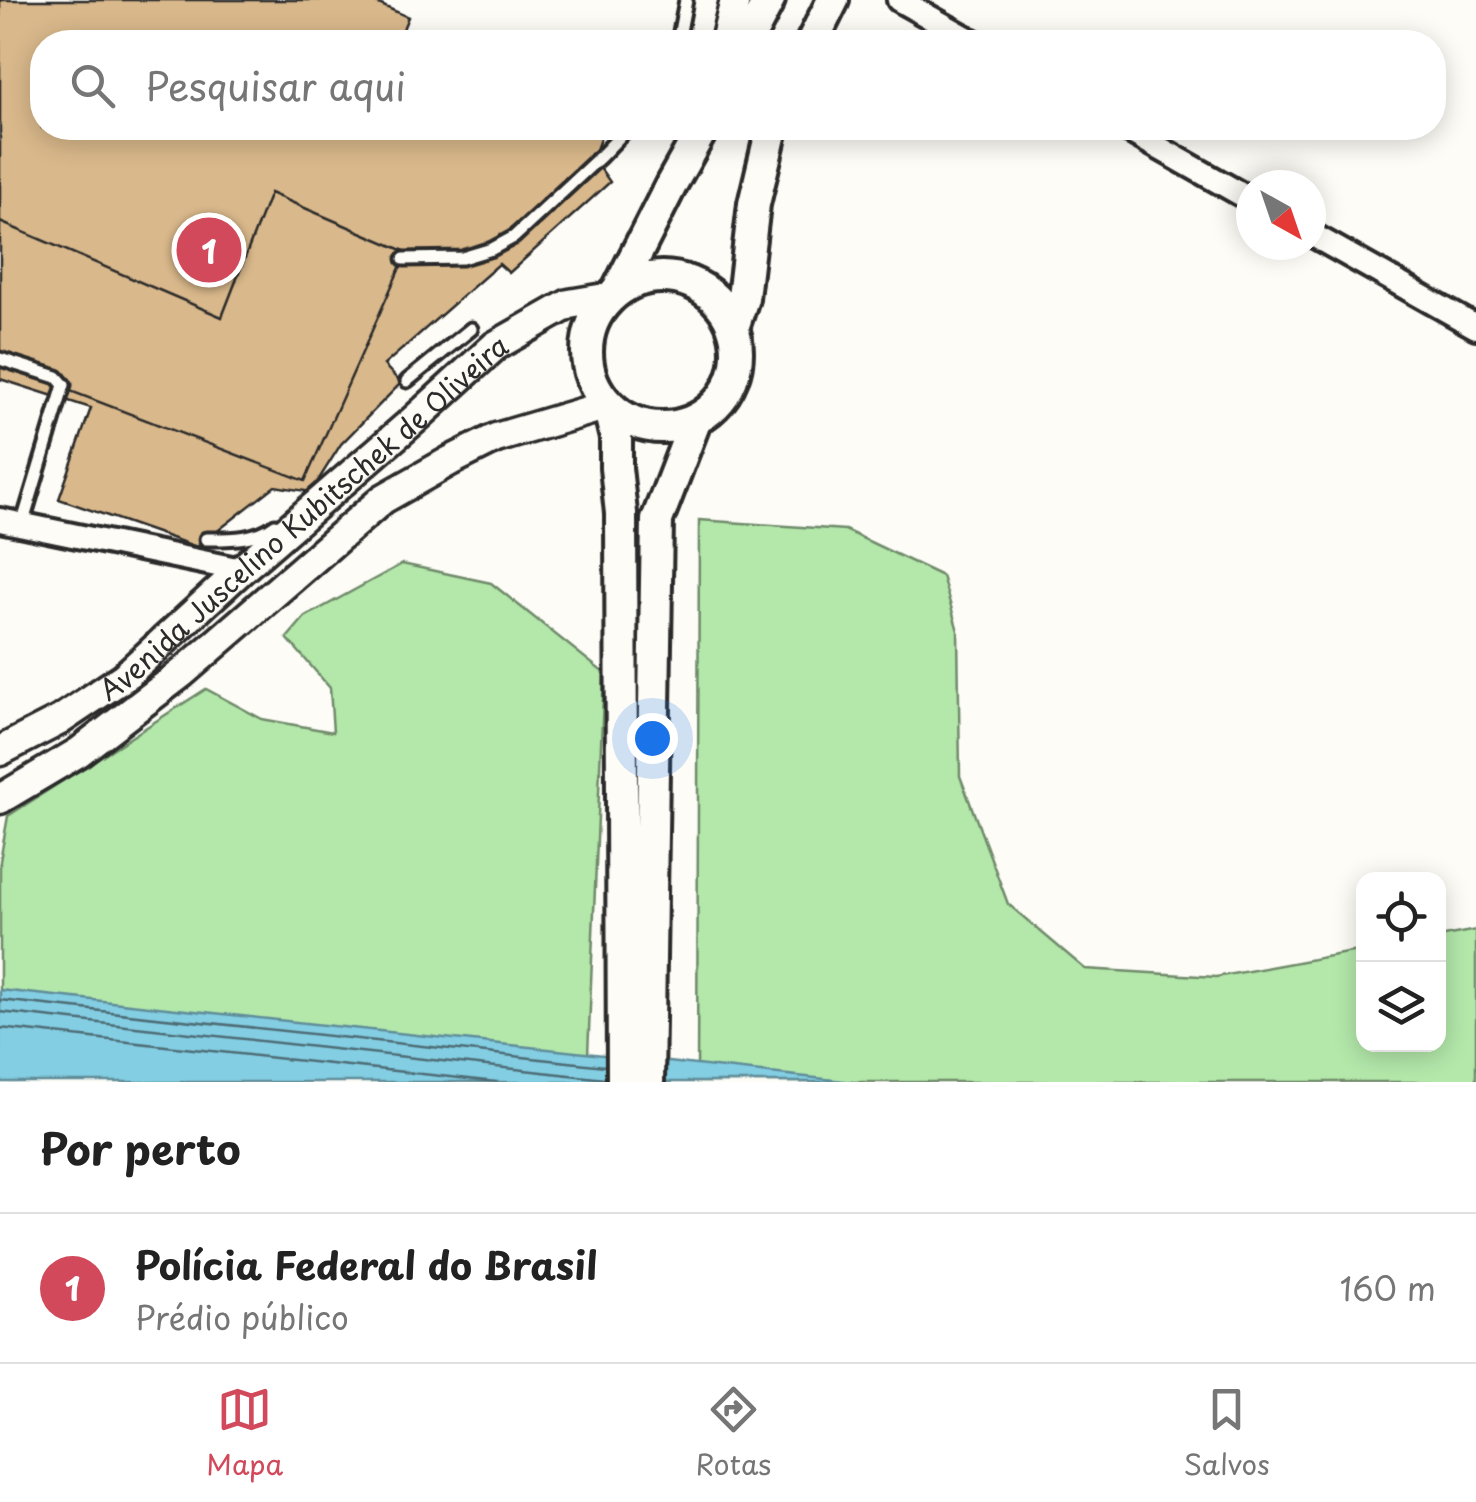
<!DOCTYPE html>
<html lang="pt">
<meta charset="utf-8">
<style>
body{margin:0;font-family:"Playpen Sans",sans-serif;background:#f2f2f2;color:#222}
.controls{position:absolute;right:30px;bottom:30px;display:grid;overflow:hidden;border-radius:20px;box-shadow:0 5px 25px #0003}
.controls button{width:90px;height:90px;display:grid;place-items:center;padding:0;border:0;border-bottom:2px solid #e0e0e0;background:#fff;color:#222;font:50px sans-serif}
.compass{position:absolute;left:1236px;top:170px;width:90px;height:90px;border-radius:50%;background:#fff;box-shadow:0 5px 25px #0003;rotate:140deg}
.you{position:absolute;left:652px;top:738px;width:35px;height:35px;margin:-25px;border:8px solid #fff;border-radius:50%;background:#1a73e8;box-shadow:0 0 0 15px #1a73e833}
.badge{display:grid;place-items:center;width:65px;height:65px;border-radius:50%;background:#d1495b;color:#fff;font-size:32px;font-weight:700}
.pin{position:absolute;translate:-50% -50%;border:5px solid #fff;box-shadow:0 2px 10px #0006}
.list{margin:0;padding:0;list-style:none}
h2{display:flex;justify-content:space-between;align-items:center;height:130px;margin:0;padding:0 40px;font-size:42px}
h2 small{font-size:32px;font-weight:400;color:#767676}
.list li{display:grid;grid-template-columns:65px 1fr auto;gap:30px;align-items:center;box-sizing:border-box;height:150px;padding:0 40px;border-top:2px solid #e0e0e0}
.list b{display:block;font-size:38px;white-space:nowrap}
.list p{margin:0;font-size:32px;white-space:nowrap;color:#767676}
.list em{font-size:32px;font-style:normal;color:#767676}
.icon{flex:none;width:55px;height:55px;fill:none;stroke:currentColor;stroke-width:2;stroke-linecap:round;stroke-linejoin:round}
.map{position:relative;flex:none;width:1476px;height:1082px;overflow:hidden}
.search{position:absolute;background:#fff;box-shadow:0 5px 25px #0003;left:30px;right:30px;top:30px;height:110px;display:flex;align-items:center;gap:25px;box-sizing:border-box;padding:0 35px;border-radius:40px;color:#767676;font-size:38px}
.sheet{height:280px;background:#fff}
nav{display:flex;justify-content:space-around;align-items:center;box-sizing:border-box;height:140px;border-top:2px solid #e0e0e0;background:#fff;font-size:28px;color:#767676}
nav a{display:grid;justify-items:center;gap:5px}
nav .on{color:#d1495b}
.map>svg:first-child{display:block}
.green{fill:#b3e8aa;stroke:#6f8a6a;stroke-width:2.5}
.water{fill:#83cee3;stroke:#608d99;stroke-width:2.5}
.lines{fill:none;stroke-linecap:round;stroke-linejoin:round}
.shore{stroke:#4e6c75;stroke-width:2.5}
.building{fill:#d9b88b;stroke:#2b2b2b;stroke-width:2.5}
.service-casing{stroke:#2b2b2b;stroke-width:19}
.minor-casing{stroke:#2b2b2b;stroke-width:30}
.tertiary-casing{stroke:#2b2b2b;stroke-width:35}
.secondary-casing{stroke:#2b2b2b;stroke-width:38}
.service{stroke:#fdfcf7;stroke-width:11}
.minor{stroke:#fdfcf7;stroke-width:22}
.tertiary{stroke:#fdfcf7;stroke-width:28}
.secondary{stroke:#fdfcf7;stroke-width:30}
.labels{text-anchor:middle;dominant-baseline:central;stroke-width:8;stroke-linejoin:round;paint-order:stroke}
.street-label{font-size:28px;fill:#2b2b2b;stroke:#fdfcf7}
</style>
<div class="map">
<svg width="1476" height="1082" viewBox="0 0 1476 1082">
<rect width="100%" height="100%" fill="#fdfcf7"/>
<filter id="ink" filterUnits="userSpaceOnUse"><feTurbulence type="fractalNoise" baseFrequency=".01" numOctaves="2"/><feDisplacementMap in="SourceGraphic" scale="20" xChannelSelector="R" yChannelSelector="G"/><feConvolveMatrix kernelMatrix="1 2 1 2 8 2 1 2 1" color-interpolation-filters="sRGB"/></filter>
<g filter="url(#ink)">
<path class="green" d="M 699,520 L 845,530 L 942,576 L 958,631 L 960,776 L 1008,904 L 1085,969 L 1216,977 L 1363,950 L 1364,1044 L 1438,1044 L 1439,937 L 1476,930 L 1476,1082 L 697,1082 Z
M 402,564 L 491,583 L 604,673 L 587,1078 L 0,1016 L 0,861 L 8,816 L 206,689 L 262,719 L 333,732 L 330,688 L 287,638 L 305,617 Z"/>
<path class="water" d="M 0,990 L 853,1082 L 0,1082 Z"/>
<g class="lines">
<path class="shore" d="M 0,1000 L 605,1066
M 0,1012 L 605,1079
M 0,1028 L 496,1082"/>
</g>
<path class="building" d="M 0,0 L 370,0 L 408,17 L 401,34 L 426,42 L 42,42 L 42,128 L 604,128 L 593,158 L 610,182 L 509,273 L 499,264 L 384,365 L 401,383 L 341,444 L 311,492 L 275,486 L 197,547 L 59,499 L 91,408 L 0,379 Z
M 270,193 L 407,252 L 305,481 L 0,364 L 0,222 L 222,317 Z"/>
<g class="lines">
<g class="service-casing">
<path id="service" d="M 678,42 L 686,0
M 404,259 L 462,258 L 492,249 L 514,237 L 601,156 L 628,128
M 0,359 L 57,377 L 64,385 L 22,525
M 407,381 L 471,329
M 206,539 C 229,539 256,540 275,525"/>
</g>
<g class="minor-casing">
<path id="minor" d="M 899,0 L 974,42
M 1124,128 L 1251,200
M 1311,234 L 1476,327
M 0,520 L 241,570"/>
</g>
<g class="tertiary-casing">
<g id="tertiary">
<path d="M 725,42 L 735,0"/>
<path id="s1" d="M 0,751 L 60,720 L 124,677 L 241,570 L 415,419 L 495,346 L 569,304 L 611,297"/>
<path d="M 0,799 L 79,752 L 182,673 L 383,499 L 450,461 L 496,438 L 608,405"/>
</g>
</g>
<g class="secondary-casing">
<path id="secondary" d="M 747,42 L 769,0
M 812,42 L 833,0
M587 352a75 75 0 1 1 150 0a75 75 0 1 1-150 0Z
M 619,288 L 672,183 L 703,128
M 733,328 L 743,298 L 754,204 L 772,128
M 608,405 L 616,438 L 616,468 L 621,513 L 623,1082
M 648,1082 L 657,520 L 696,419"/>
</g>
<use href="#service" class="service"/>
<use href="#minor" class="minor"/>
<use href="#tertiary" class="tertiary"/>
<use href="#secondary" class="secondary"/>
</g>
</g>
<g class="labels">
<g class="street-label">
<text stroke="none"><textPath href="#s1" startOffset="385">Avenida Juscelino Kubitschek de Oliveira</textPath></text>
</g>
</g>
</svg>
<div class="controls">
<button><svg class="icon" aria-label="locate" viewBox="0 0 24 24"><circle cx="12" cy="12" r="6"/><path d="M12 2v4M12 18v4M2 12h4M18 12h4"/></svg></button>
<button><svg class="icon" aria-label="layers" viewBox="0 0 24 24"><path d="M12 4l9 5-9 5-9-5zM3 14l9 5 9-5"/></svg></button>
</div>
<svg class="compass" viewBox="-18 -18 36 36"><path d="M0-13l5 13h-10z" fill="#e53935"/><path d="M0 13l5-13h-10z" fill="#767676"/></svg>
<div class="you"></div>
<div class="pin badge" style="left:209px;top:250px">1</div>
<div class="search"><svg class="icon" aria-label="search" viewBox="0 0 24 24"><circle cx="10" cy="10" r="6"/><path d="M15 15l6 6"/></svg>Pesquisar aqui</div>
</div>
<section class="sheet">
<h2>Por perto<small></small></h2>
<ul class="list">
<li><span class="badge">1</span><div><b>Polícia Federal do Brasil</b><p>Prédio público</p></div><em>160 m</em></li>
</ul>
</section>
<nav>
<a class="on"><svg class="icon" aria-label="map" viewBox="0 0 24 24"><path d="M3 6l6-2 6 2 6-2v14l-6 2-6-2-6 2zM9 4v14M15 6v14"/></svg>Mapa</a>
<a><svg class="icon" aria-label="directions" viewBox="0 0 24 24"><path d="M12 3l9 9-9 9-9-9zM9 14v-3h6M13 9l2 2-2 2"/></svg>Rotas</a>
<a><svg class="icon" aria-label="saved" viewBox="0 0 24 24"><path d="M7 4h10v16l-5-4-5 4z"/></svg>Salvos</a>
</nav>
